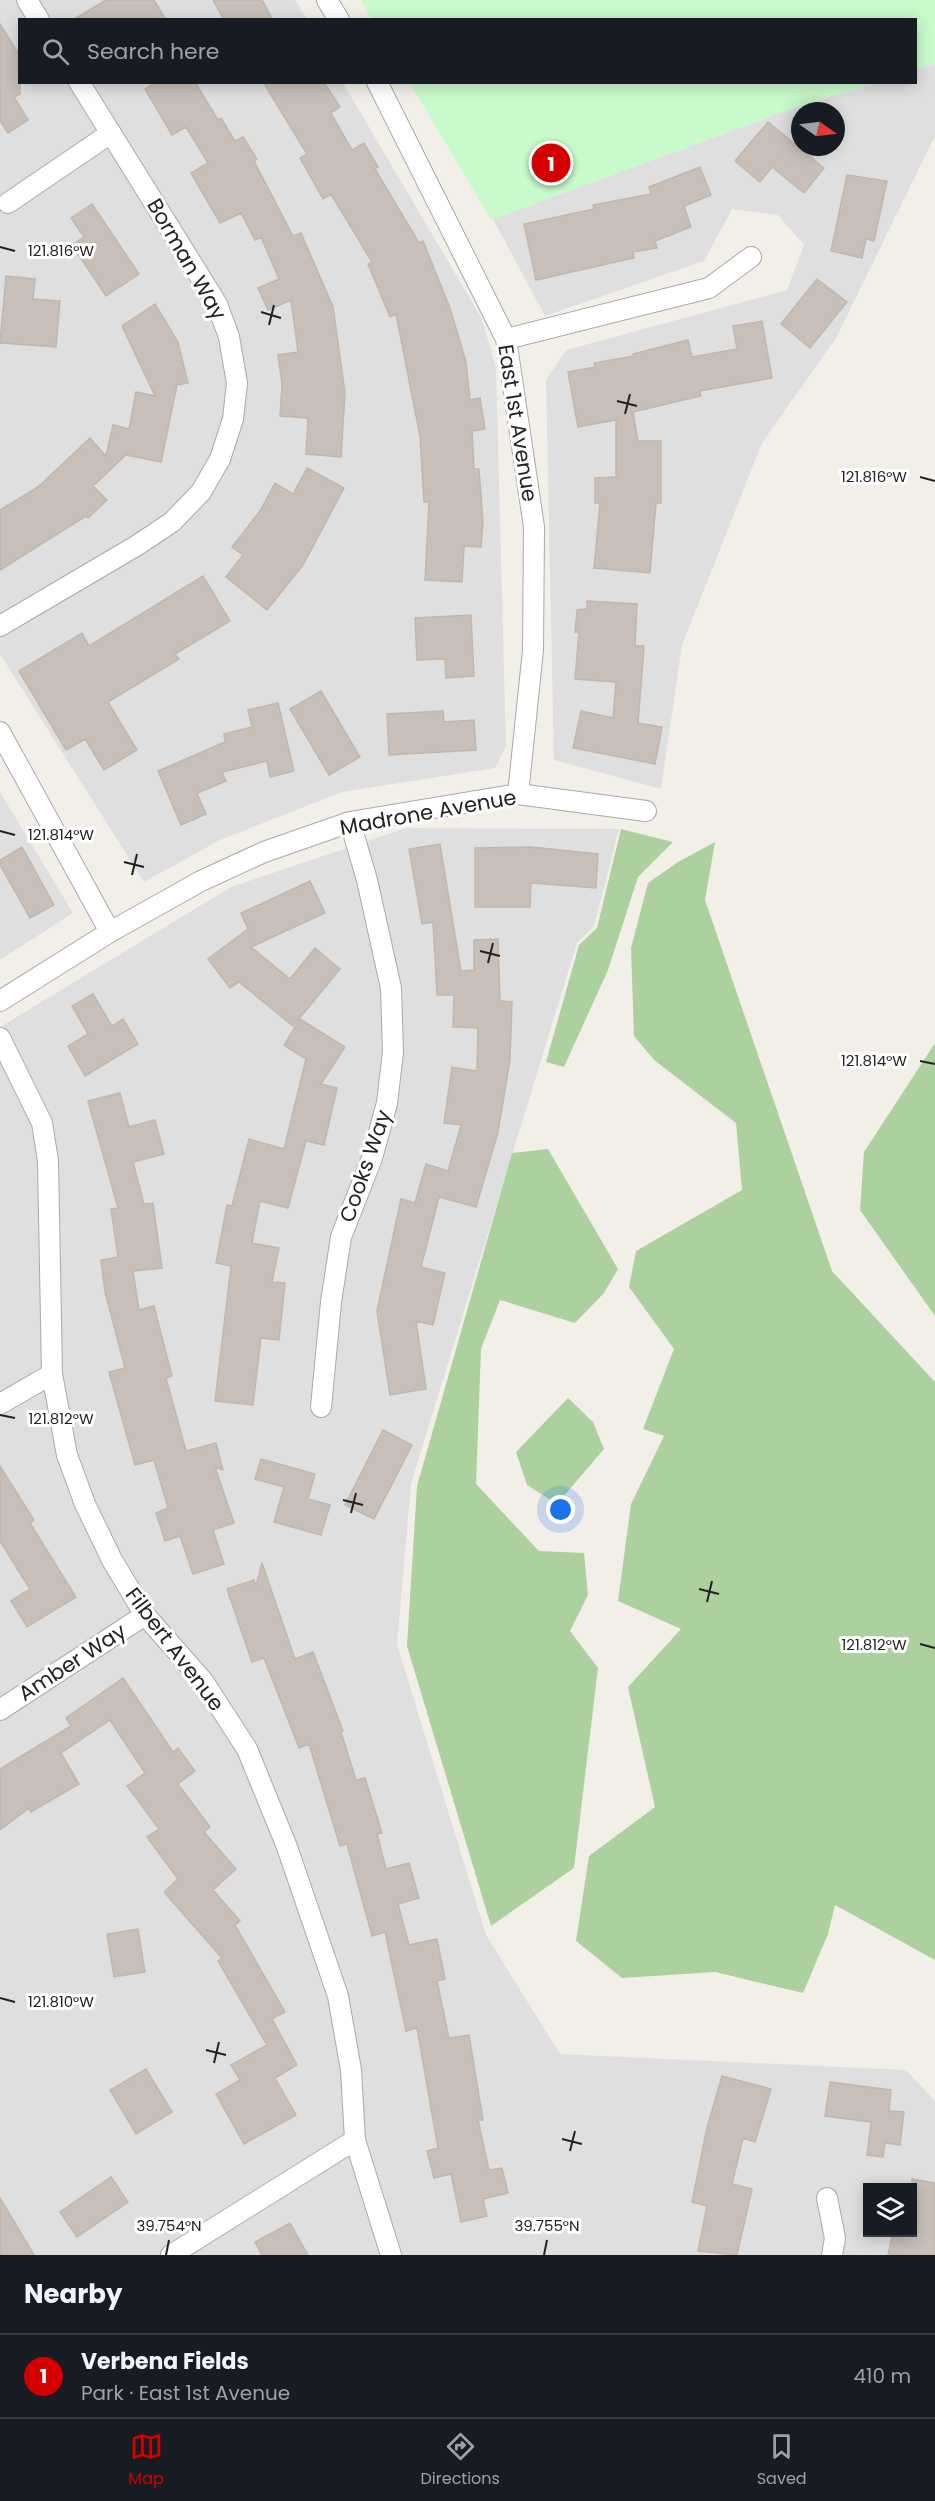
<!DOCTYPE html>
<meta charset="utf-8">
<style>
body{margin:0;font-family:Poppins,sans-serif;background:#242831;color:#f1f3f6}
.controls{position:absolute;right:18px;bottom:18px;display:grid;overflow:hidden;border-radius:0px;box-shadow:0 3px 15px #0003}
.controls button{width:54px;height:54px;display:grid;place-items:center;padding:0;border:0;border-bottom:2px solid #363941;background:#171b24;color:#f1f3f6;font:30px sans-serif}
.compass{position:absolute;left:791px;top:102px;width:54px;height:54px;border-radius:50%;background:#171b24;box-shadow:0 3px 15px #0003;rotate:104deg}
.you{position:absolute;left:561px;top:1510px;width:21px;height:21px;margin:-15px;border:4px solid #fff;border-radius:50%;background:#1a73e8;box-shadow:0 0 0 9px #1a73e833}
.badge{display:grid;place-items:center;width:39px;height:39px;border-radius:50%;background:#d40000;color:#fff;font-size:20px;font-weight:700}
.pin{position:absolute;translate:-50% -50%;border:3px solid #fff;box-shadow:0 2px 6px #0006}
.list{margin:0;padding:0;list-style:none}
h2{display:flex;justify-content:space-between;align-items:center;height:78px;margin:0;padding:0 24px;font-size:26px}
h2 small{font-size:20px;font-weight:400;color:#9ea1a6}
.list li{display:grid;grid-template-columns:39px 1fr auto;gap:18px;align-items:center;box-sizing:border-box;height:84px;padding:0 24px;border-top:2px solid #363941}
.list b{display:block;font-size:22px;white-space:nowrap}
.list p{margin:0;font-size:20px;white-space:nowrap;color:#9ea1a6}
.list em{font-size:20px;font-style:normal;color:#9ea1a6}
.icon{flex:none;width:33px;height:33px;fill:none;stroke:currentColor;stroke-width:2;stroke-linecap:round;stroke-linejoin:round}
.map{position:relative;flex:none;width:935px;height:2255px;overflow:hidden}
.search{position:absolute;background:#171b24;box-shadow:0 3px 15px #0003;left:18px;right:18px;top:18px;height:66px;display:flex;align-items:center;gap:15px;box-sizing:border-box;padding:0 21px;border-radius:0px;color:#9ea1a6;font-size:22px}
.sheet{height:162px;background:#171b24}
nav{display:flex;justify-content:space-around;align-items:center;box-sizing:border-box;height:84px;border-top:2px solid #363941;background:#171b24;font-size:16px;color:#9ea1a6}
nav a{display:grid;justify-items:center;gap:3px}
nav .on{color:#d40000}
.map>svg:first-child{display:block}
.residential{fill:#e0dfdf;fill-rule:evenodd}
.forest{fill:#add19e}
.park{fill:#c8facc}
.building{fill:#c7bfb8;stroke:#c4b6ab;stroke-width:1.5}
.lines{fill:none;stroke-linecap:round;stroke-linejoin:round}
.street-casing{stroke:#a9a9a9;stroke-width:22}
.street{stroke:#fff;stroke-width:20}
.ticks{fill:none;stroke:#222;stroke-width:2}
.labels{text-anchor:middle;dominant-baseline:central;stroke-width:6;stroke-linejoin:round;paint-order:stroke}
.street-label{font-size:21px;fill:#222;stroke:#fff}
.ticks-label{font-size:15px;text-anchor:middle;fill:#222;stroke:#fff;stroke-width:6;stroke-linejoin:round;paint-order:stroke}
</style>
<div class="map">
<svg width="935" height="2255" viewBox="0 0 935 2255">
<rect width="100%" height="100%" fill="#f2efe9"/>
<path class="residential" d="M 0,0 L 295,0 L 307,19 L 20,20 L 20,82 L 343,83 L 482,319 L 496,368 L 506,746 L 495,768 L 342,792 L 220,840 L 144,882 L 0,654 Z
M 935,64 L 935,136 L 836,338 L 762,443 L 682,645 L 661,789 L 554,760 L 546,380 L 566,350 L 787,290 L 804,245 L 778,215 L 732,209 L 704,261 L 545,316 L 493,219 L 799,106 L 876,83 L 916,82 L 916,70 ZM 800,111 L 836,111 L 836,147 L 800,147 Z
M 0,792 L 73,913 L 0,960 Z
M 406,828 L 619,829 L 594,926 L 577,943 L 411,1484 L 397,1644 L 486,1935 L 560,2054 L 906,2070 L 935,2101 L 935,2255 L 0,2255 L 0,1027 L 231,887 ZM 868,2188 L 912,2188 L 912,2232 L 868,2232 Z"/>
<path class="forest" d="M 621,829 L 673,842 L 638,877 L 608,970 L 564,1067 L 546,1062 L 579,945 L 597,928 Z
M 715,842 L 705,900 L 832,1271 L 935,1382 L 935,1960 L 835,1905 L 828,1934 L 803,1993 L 715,1972 L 622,1978 L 576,1941 L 589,1856 L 655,1807 L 628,1687 L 681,1629 L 618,1601 L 631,1504 L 664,1436 L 643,1429 L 674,1349 L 629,1287 L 636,1251 L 742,1190 L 736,1123 L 654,1060 L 634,1036 L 631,948 L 648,883 L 678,862 Z
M 935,1043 L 935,1316 L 860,1210 L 864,1152 Z
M 548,1149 L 618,1269 L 604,1293 L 575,1323 L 500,1300 L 481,1349 L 476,1484 L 539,1551 L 584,1553 L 588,1595 L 570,1631 L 598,1668 L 574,1868 L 491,1926 L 407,1646 L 417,1486 L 512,1153 Z
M 568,1398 L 593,1422 L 604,1449 L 557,1504 L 527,1485 L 516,1452 Z"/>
<path class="park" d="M 361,0 L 935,0 L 935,64 L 916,70 L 916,20 L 372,20 Z
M 410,83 L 876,83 L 799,106 L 491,220 Z"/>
<path class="building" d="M 106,0 L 154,0 L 166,20 L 73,20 Z
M 213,0 L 262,0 L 273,20 L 224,20 Z
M 0,24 L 20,56 L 20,94 L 14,97 L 28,120 L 8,133 L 0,121 Z
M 156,82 L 195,82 L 218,120 L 221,118 L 235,141 L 243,137 L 257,159 L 254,161 L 293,236 L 301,233 L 333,307 L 345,393 L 341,457 L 306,454 L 308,418 L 280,416 L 282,384 L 278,355 L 298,352 L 291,300 L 268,310 L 258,288 L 279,279 L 261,237 L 255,240 L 241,213 L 220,223 L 191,173 L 208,163 L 186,127 L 172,135 L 145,89 Z
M 263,82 L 324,82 L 340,107 L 331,113 L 352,150 L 364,143 L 378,167 L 375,169 L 419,243 L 423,241 L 450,308 L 466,362 L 470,400 L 480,398 L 485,429 L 472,431 L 474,469 L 479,469 L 483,522 L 481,547 L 464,546 L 462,582 L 425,580 L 429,502 L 424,502 L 420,436 L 396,314 L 390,317 L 368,264 L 372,262 L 331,194 L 323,199 L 300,158 L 307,154 Z
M 768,122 L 824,168 L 804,193 L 772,167 L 760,182 L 735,161 Z
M 700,167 L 711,195 L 684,206 L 691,227 L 655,241 L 657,248 L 633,252 L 634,258 L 536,280 L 524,224 L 594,209 L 593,205 L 651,194 L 649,187 Z
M 847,175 L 887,181 L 874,241 L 866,239 L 862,258 L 831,251 Z
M 92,204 L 139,274 L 106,296 L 72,245 L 84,237 L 71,218 Z
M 6,276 L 35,279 L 33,299 L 60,301 L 56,347 L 0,343 Z
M 817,279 L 847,302 L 810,348 L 781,324 Z
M 155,304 L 178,342 L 188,383 L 177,385 L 161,462 L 126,455 L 93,486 L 107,500 L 88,518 L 86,516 L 0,570 L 0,510 L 38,487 L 90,438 L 106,456 L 113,425 L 129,429 L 136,392 L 155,396 L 122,326 Z
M 762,321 L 772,378 L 700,391 L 701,396 L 633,412 L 638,441 L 661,441 L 661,503 L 656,503 L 650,573 L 594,568 L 600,503 L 595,503 L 595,478 L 616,477 L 616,420 L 578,427 L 568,372 L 595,367 L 594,363 L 634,356 L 633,354 L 688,340 L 692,357 L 737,349 L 733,326 Z
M 307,468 L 344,488 L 303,565 L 267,610 L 226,577 L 243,555 L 232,547 L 260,511 L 275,483 L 293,494 Z
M 203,576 L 230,621 L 175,654 L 179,659 L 108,702 L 137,750 L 104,770 L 85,739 L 66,750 L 19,671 L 82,633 L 89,646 Z
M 587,601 L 637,604 L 635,646 L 644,646 L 638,723 L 662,727 L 655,764 L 573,748 L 581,711 L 613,718 L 616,682 L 575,679 L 579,632 L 575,632 L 577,610 L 587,609 Z
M 471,615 L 474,676 L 446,678 L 445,659 L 417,660 L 415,618 Z
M 321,691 L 360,757 L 329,775 L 290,709 Z
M 278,703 L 294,771 L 270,777 L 267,761 L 222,772 L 226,781 L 197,793 L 206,814 L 181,825 L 158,771 L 225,742 L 224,734 L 252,727 L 248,710 Z
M 443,711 L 444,722 L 474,720 L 476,750 L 389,755 L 387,714 Z
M 440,844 L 461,971 L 474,970 L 474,940 L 498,939 L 500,1001 L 512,1002 L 510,1060 L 498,1132 L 476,1207 L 439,1197 L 421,1267 L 445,1273 L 433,1325 L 416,1321 L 426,1389 L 390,1395 L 377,1311 L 401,1199 L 415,1203 L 426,1164 L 448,1171 L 461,1125 L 444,1123 L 452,1067 L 477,1071 L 478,1028 L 453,1027 L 454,995 L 437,995 L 433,922 L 422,924 L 409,849 Z
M 22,847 L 54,905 L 30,918 L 0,865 L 0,860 Z
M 531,847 L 598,854 L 596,888 L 531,883 L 530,907 L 475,907 L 475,848 Z
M 310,881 L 325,913 L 251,947 L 290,979 L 315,948 L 340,969 L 293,1026 L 239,982 L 230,988 L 208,959 L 248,929 L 241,913 Z
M 93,994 L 112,1026 L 123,1019 L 138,1044 L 85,1076 L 68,1046 L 88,1034 L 72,1006 Z
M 300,1019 L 345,1047 L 321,1084 L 337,1088 L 324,1145 L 306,1141 L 288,1208 L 260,1201 L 252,1243 L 279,1248 L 272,1282 L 285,1283 L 279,1340 L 261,1338 L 253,1405 L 215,1401 L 231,1266 L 216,1263 L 227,1205 L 232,1206 L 249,1139 L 284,1149 L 306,1059 L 284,1045 Z
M 120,1093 L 129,1127 L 155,1120 L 164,1154 L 133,1162 L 144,1204 L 153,1203 L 162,1268 L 133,1271 L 139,1310 L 154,1306 L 172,1376 L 166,1378 L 186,1451 L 216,1443 L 223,1470 L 215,1467 L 234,1523 L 213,1530 L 224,1564 L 193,1574 L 180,1536 L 165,1541 L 156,1513 L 168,1508 L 154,1460 L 135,1465 L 109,1372 L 125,1368 L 105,1292 L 101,1260 L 118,1257 L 111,1209 L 118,1208 L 88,1101 Z
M 383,1430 L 412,1445 L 374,1519 L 345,1505 Z
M 261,1459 L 315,1474 L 308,1499 L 330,1505 L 321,1535 L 274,1522 L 284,1487 L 255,1479 Z
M 0,1466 L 34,1520 L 30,1523 L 76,1597 L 27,1627 L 11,1601 L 30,1589 L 0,1541 Z
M 262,1563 L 295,1659 L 313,1652 L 343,1731 L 341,1732 L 356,1780 L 365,1778 L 382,1833 L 377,1834 L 386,1869 L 409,1863 L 419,1898 L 398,1904 L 409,1945 L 437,1939 L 445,1979 L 437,1981 L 449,2038 L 469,2035 L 483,2120 L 478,2120 L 489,2170 L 502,2168 L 508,2193 L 483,2199 L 487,2216 L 461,2222 L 451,2174 L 434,2178 L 427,2151 L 438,2148 L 417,2028 L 406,2031 L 385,1932 L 372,1936 L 347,1844 L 340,1846 L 309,1744 L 299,1748 L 264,1658 L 252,1662 L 227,1589 L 254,1580 L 256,1586 Z
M 123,1678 L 173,1752 L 178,1748 L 195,1771 L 178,1784 L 210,1827 L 204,1832 L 236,1869 L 213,1890 L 240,1921 L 235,1925 L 285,2012 L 272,2019 L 297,2065 L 275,2078 L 296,2115 L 244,2144 L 216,2094 L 240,2080 L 231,2065 L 267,2045 L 218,1961 L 222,1958 L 164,1892 L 178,1879 L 147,1837 L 159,1829 L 127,1786 L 145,1773 L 110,1720 L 61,1753 L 79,1784 L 31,1812 L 29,1808 L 0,1830 L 0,1769 L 71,1726 L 66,1718 Z
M 138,1929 L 145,1972 L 114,1977 L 107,1934 Z
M 146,2069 L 172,2112 L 136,2134 L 110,2090 Z
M 722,2076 L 771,2089 L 755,2142 L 743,2138 L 732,2184 L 752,2189 L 737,2255 L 698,2251 L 707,2206 L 692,2202 L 707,2128 Z
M 830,2082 L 891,2090 L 889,2111 L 904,2112 L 900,2145 L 885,2143 L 883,2157 L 867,2155 L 871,2122 L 825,2116 Z
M 111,2177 L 128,2202 L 77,2237 L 60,2212 Z
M 912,2179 L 935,2183 L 935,2255 L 888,2255 L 893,2232 L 912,2232 Z
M 0,2198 L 34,2255 L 0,2255 Z
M 290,2223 L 308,2255 L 262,2255 L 255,2242 Z"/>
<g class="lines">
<g class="street-casing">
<path id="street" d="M 27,0 L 39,20
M 327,0 L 339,20
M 377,82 L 506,339 L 534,527 L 533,650 L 518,794
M 8,203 L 111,133
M 506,339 L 709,288 L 751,257
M 0,626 L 136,546 L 172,522 L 201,492 L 220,459 L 233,419 L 237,383 L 229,337 L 217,304 L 79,82
M 0,732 L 110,932
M 0,1001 L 110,932 L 201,881 L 264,852 L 350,822 L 518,794 L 646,811
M 0,1038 L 42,1123 L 48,1161 L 52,1374 L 67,1455 L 85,1504 L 112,1560 L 145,1615 L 203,1681 L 247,1749 L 287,1847 L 338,1996 L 351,2070 L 355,2140 L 391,2255
M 0,1404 L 52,1374
M 321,1407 L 331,1302 L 341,1237 L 372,1158 L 387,1103 L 393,1052 L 391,988 L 367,880 L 350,822
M 0,1710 L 145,1615
M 827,2198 L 835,2238 L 832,2255
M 171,2255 L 355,2140"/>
</g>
<use href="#street" class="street"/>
</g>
<path class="ticks" d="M 0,247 L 15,251M 261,312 L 281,318M 269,325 L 274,305M 617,401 L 637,406M 625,414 L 630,394M 920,477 L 935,481M 0,831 L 15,835M 124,862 L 144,867M 132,875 L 137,854M 480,951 L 500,956M 488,963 L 493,943M 920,1061 L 935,1064M 0,1415 L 15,1418M 343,1500 L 363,1505M 351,1513 L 356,1493M 699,1589 L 719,1594M 707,1602 L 712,1581M 920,1644 L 935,1648M 0,1998 L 15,2002M 206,2050 L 226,2055M 214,2063 L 219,2042M 562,2139 L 582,2144M 570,2151 L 575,2131M 166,2255 L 169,2240M 544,2255 L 547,2240"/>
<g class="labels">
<g class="street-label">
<text transform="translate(187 259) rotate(60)">Borman Way</text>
<text transform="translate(518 423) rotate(81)">East 1st Avenue</text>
<text transform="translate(428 812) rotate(-10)">Madrone Avenue</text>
<text transform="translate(365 1166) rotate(-71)">Cooks Way</text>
<text transform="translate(175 1649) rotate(53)">Filbert Avenue</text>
<text transform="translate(72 1662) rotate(-33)">Amber Way</text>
</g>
</g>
<g class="ticks-label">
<text x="61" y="256">121.816°W</text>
<text x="874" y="482">121.816°W</text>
<text x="61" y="840">121.814°W</text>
<text x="874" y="1066">121.814°W</text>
<text x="61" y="1424">121.812°W</text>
<text x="874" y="1650">121.812°W</text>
<text x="61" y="2007">121.810°W</text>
<text x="169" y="2231">39.754°N</text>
<text x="547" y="2231">39.755°N</text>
</g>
</svg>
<div class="controls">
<button><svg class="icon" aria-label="layers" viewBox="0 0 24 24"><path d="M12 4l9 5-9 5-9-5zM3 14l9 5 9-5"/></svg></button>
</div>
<svg class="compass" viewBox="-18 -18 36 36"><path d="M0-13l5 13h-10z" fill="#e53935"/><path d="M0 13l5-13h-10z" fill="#9ea1a6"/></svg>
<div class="you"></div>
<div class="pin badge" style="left:551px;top:163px">1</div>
<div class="search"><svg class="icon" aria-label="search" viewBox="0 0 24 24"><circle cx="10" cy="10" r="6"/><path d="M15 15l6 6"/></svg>Search here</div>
</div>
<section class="sheet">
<h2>Nearby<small></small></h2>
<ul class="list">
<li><span class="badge">1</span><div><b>Verbena Fields</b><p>Park · East 1st Avenue</p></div><em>410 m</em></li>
</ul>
</section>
<nav>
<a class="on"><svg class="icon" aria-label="map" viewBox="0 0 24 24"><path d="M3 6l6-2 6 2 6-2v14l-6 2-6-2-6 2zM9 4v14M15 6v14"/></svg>Map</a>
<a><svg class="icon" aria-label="directions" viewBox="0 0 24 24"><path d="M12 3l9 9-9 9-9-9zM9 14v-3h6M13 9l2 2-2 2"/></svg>Directions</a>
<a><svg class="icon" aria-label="saved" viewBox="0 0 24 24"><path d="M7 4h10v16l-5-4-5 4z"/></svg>Saved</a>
</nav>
